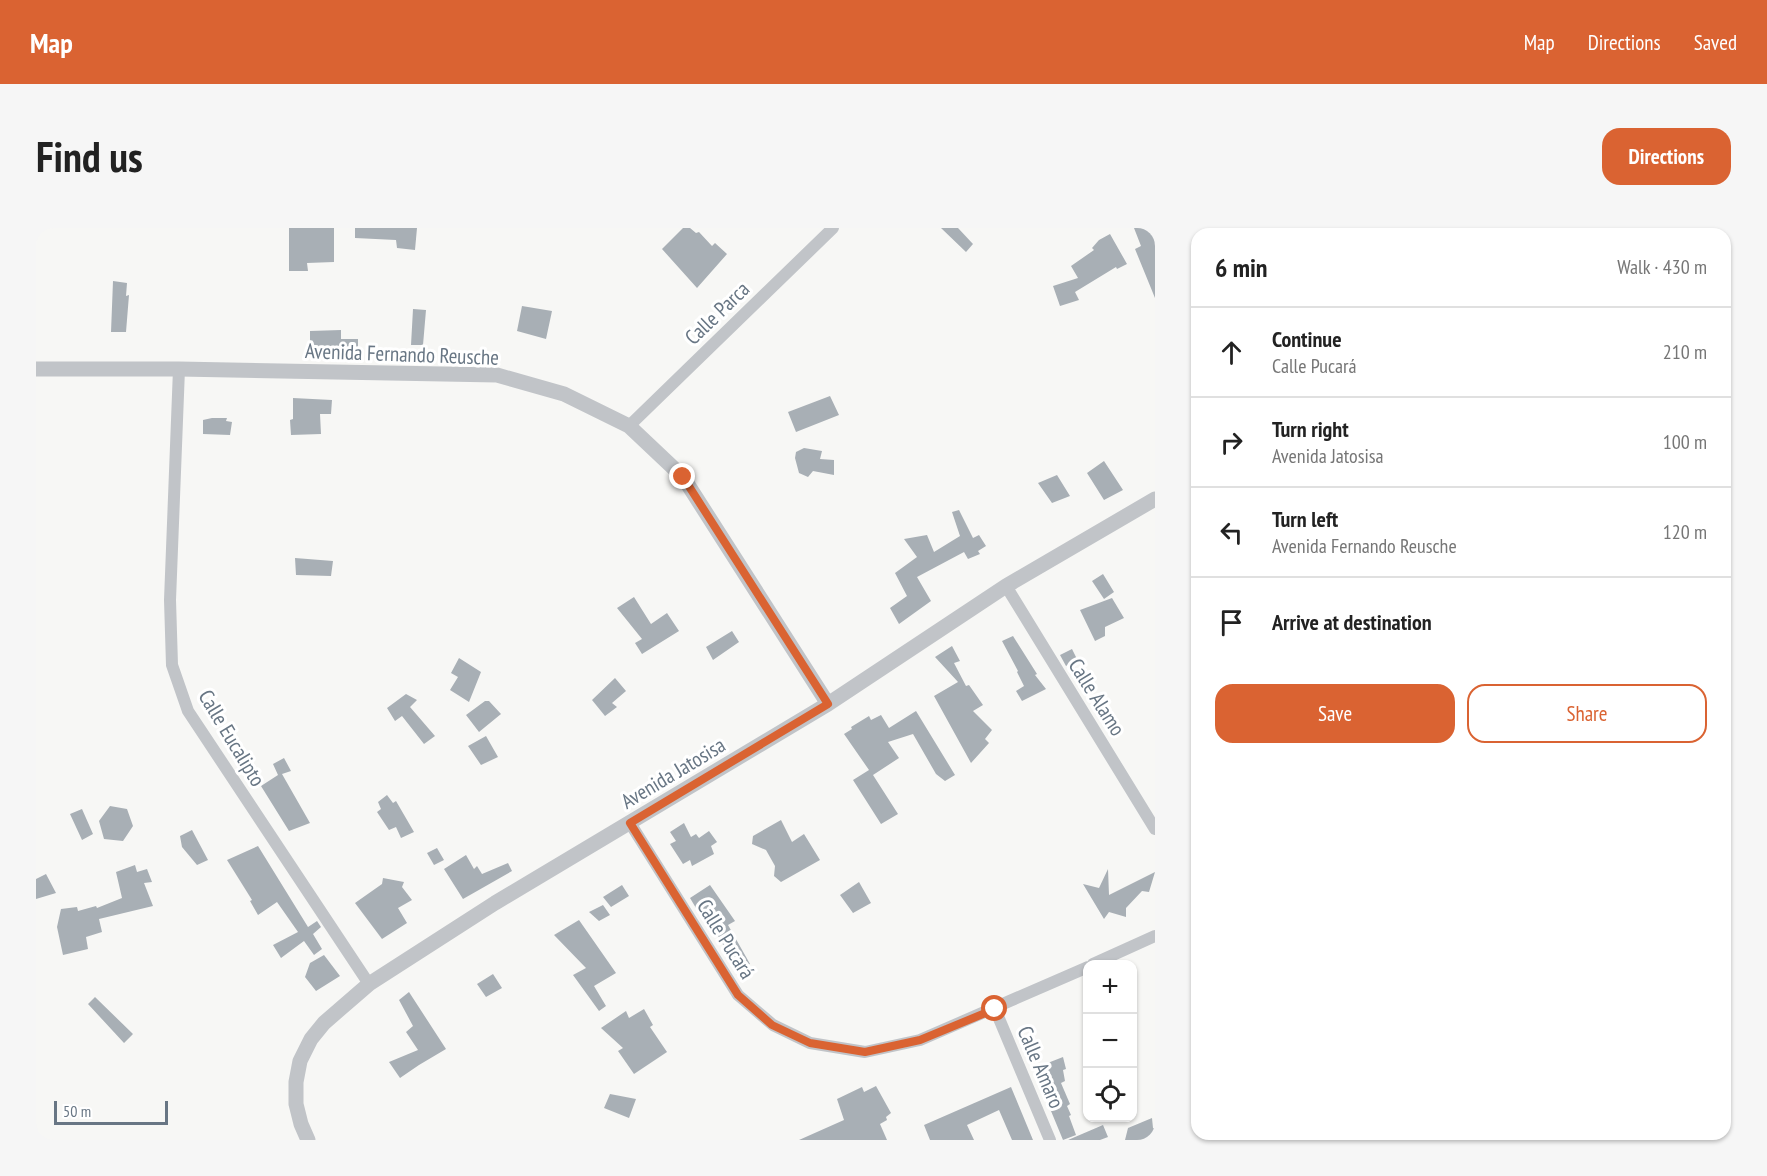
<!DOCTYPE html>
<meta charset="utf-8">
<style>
body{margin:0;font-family:"PT Sans Narrow",sans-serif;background:#f6f6f6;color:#222}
.controls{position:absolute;right:18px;bottom:18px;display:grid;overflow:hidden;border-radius:12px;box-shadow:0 2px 4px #0004}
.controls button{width:54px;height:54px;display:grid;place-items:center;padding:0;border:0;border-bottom:2px solid #e0e0e0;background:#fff;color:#222;font:30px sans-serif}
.scale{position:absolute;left:18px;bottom:15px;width:114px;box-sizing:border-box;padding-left:6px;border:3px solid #687684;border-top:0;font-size:16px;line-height:21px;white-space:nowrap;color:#687684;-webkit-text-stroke:4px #fff;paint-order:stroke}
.stop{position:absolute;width:18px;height:18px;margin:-14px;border:4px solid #da6332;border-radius:50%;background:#fff}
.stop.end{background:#da6332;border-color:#fff;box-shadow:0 2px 6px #0008}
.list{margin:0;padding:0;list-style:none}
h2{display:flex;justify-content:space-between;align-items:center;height:78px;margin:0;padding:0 24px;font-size:26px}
h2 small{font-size:20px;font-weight:400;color:#767676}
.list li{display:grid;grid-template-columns:39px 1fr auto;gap:18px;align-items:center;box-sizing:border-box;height:90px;padding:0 24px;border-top:2px solid #e0e0e0}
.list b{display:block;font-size:22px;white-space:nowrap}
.list p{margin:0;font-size:20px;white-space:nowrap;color:#767676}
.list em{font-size:20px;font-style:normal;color:#767676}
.actions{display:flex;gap:12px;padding:18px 24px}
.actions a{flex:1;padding:14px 0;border:2px solid #da6332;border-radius:18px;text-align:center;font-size:21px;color:#da6332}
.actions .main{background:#da6332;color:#fff}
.icon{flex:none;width:33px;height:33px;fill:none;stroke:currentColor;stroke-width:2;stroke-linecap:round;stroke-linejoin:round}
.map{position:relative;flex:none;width:1119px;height:912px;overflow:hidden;border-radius:18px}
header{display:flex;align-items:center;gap:36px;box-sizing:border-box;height:84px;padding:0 30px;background:#da6332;color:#fff}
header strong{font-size:28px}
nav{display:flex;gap:33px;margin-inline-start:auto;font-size:21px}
.intro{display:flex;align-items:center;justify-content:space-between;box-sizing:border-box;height:144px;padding:0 36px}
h1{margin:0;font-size:42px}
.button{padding:15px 27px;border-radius:18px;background:#da6332;color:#fff;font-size:21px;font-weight:700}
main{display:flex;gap:36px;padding:0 36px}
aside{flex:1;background:#fff;border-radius:18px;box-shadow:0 2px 4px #0004}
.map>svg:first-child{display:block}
.building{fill:#a8afb5}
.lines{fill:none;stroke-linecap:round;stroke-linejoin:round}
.minor{stroke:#c1c4c8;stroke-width:12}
.tertiary{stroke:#c1c4c8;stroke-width:15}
.route{stroke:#da6332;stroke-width:8}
.labels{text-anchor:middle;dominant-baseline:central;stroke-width:6;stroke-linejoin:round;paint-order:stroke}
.street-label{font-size:21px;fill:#687684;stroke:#fff}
</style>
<header>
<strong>Map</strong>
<nav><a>Map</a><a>Directions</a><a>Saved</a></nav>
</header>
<div class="intro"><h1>Find us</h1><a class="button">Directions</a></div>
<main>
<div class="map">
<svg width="1119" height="912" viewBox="0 0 1119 912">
<rect width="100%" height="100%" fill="#f7f7f5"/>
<path class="building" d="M 253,0 L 298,0 L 298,34 L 271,35 L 272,43 L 253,43 Z
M 319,0 L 381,0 L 379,22 L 361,20 L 360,12 L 319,10 Z
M 647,0 L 654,0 L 660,5 L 663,4 L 676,18 L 679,15 L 691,26 L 661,60 L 626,21 Z
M 905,0 L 922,0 L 937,16 L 930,24 Z
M 1098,0 L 1119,0 L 1119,70 L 1099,21 L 1105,18 Z
M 1074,6 L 1091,36 L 1081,41 L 1080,39 L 1039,64 L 1043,72 L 1024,78 L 1017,58 L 1042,50 L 1035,38 L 1058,22 L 1056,20 L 1063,12 Z
M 77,53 L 91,55 L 90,68 L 93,67 L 90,104 L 75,104 Z
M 486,78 L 516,83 L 510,111 L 481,103 Z
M 377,81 L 390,82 L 387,117 L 375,117 Z
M 305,102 L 305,111 L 322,111 L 322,125 L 274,123 L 274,103 Z
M 794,168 L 803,187 L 760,204 L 752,184 Z
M 257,170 L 296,172 L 295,186 L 284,186 L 285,206 L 255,207 L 254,192 L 257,191 Z
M 176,190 L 191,190 L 190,193 L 196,194 L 194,207 L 167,206 L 167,192 Z
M 768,220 L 786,223 L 784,231 L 798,232 L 798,247 L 777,243 L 772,249 L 763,245 L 759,230 L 760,224 Z
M 1068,233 L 1087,262 L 1068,272 L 1051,245 Z
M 1021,247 L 1034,268 L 1016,275 L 1002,255 Z
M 923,282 L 937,310 L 943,307 L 950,318 L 942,323 L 944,326 L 932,331 L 928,324 L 881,349 L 895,373 L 863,396 L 854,380 L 871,368 L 859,345 L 881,329 L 868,311 L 891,307 L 898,324 L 924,308 L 916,284 Z
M 259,330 L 297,333 L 295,348 L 260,347 Z
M 1067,346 L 1078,364 L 1068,371 L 1056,353 Z
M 598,369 L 615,396 L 631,385 L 643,403 L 606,426 L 599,415 L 606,411 L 581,380 Z
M 1076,370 L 1088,390 L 1069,399 L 1069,408 L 1059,413 L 1044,382 Z
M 696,403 L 703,414 L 677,432 L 670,419 Z
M 977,408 L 1001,446 L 999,447 L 1010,461 L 986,473 L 980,463 L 988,458 L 981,444 L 982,443 L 966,413 Z
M 916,418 L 924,433 L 918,435 L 930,458 L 933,457 L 947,477 L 937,483 L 956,502 L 949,511 L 953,515 L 935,535 L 898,468 L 922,454 L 899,429 Z
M 1036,421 L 1041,431 L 1030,438 L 1024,427 Z
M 423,430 L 445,444 L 433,474 L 414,462 L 422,449 L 415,445 Z
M 579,450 L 590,463 L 576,475 L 581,479 L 569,488 L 556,472 Z
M 370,466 L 381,472 L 374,479 L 399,508 L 388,516 L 366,488 L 359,493 L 351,480 Z
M 449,473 L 453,473 L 465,486 L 443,504 L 430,487 Z
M 880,483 L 919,547 L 909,553 L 900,546 L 877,506 L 852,514 L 863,530 L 837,547 L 862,586 L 845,596 L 817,552 L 833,542 L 808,506 L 816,501 L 815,499 L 833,488 L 835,492 L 845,487 L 853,500 Z
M 450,508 L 462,529 L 445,537 L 432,518 Z
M 248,530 L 255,543 L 246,546 L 274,595 L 253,603 L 225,558 L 242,547 L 237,536 Z
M 351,567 L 357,575 L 360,573 L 378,604 L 365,610 L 360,599 L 353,602 L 341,584 L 345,581 L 342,574 Z
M 74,578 L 91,581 L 97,598 L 87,613 L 68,611 L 63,593 Z
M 46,581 L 57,606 L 46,612 L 34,586 Z
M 745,592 L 756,614 L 768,606 L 784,632 L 745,654 L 738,648 L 739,638 L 730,622 L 716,616 L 717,608 Z
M 648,595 L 655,609 L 660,606 L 663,610 L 673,603 L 681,614 L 675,618 L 678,626 L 656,638 L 654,632 L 647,636 L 634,616 L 640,613 L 634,604 Z
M 156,602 L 172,632 L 161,637 L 146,619 L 144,608 Z
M 222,618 L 272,699 L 281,693 L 285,699 L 277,706 L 286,721 L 278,727 L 268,713 L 245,730 L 237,717 L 262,704 L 241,674 L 222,687 L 214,673 L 216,672 L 191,632 Z
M 401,620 L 408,632 L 398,637 L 391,625 Z
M 430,627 L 438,641 L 441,638 L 446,646 L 472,635 L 476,643 L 427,671 L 408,641 Z
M 99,637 L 101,644 L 111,641 L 116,654 L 108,655 L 117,678 L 63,691 L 66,704 L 50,709 L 52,721 L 27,727 L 21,699 L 25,681 L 41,679 L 42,683 L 60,678 L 61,680 L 86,670 L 80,644 Z
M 1072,641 L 1073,667 L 1119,644 L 1113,664 L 1106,663 L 1090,680 L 1090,689 L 1073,684 L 1068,691 L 1047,656 L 1063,660 Z
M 10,646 L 20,665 L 0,671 L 0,651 Z
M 347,650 L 368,654 L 366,659 L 376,672 L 362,680 L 371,695 L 346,711 L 319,675 L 346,656 Z
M 823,654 L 835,675 L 817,685 L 804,667 Z
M 586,657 L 593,668 L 575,679 L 567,669 Z
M 674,657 L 699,693 L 692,697 L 714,736 L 701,742 L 680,704 L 676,707 L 654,670 Z
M 567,677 L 574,687 L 563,693 L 553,684 Z
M 543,692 L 580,745 L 558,758 L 570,778 L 563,783 L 537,747 L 550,740 L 518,707 Z
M 288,727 L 304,748 L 280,763 L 269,749 L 274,735 Z
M 457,746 L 466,760 L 450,769 L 441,756 Z
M 373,764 L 410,821 L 383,837 L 364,850 L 353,834 L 382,822 L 370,804 L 377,798 L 363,772 Z
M 59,769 L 97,806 L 88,815 L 52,776 Z
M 608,781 L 617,797 L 614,799 L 631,824 L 598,846 L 582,823 L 587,820 L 565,800 L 590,783 L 593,790 Z
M 1027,829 L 1030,841 L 1027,842 L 1029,853 L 1025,855 L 1034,876 L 1031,878 L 1035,887 L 1033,888 L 1040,907 L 1027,912 L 1003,854 L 1010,851 L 1004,838 Z
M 840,858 L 855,885 L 850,889 L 851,892 L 844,896 L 851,912 L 763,912 L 808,892 L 801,871 L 826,859 L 828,864 Z
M 975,859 L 997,912 L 976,912 L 963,882 L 931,897 L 938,912 L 894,912 L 888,897 Z
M 574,866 L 600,871 L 593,890 L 568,880 Z
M 1116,890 L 1117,900 L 1119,901 L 1119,912 L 1089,912 L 1092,900 Z
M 1067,897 L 1072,909 L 1064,912 L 1032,912 Z"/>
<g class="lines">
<path class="minor" d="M 143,141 L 134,372 L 136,437 L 152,483 L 333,756
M 593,198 L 797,0
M 970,358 L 1119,601
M 594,595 L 702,767 L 737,797 L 774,815 L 829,824 L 884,812 L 1052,739
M 1057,736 L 1119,708
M 959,781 L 1014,912"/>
<path class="tertiary" d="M 0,141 L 143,141 L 461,147 L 528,166 L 593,198 L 647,249 L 792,476
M 272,912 L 265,896 L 260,876 L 260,854 L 264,833 L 275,811 L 288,795 L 333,756 L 459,675 L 792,476 L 970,358 L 1119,271"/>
</g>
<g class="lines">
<path class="route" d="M 647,249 L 792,476 L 594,595 L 702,767 L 736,797 L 774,815 L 829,824 L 884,812 L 959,781"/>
</g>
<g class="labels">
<g class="street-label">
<text transform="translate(681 85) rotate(-44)">Calle Parca</text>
<text transform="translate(366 126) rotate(2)">Avenida Fernando Reusche</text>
<text transform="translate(1061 469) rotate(58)">Calle Alamo</text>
<text transform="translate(196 510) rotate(59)">Calle Eucalipto</text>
<text transform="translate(637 545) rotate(-31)">Avenida Jatosisa</text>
<text transform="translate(690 711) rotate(58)">Calle Pucará</text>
<text transform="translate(1005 839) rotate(67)">Calle Amaro</text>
</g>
</g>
</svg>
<div class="controls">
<button>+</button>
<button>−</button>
<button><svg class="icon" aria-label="locate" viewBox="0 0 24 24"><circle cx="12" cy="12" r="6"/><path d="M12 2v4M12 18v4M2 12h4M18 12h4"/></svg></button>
</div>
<div class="scale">50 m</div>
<div class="stop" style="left:959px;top:781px"></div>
<div class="stop end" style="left:647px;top:249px"></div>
</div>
<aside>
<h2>6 min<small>Walk · 430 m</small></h2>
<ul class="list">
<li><svg class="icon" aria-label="ahead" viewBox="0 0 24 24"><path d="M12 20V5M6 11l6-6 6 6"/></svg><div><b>Continue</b><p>Calle Pucará</p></div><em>210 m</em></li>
<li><svg class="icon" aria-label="right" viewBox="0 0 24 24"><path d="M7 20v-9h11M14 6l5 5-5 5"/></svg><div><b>Turn right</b><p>Avenida Jatosisa</p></div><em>100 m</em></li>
<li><svg class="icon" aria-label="left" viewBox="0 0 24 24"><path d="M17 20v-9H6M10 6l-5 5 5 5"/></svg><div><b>Turn left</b><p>Avenida Fernando Reusche</p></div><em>120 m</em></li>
<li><svg class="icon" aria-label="arrive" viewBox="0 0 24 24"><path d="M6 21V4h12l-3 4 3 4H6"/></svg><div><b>Arrive at destination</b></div></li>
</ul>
<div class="actions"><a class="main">Save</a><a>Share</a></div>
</aside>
</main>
